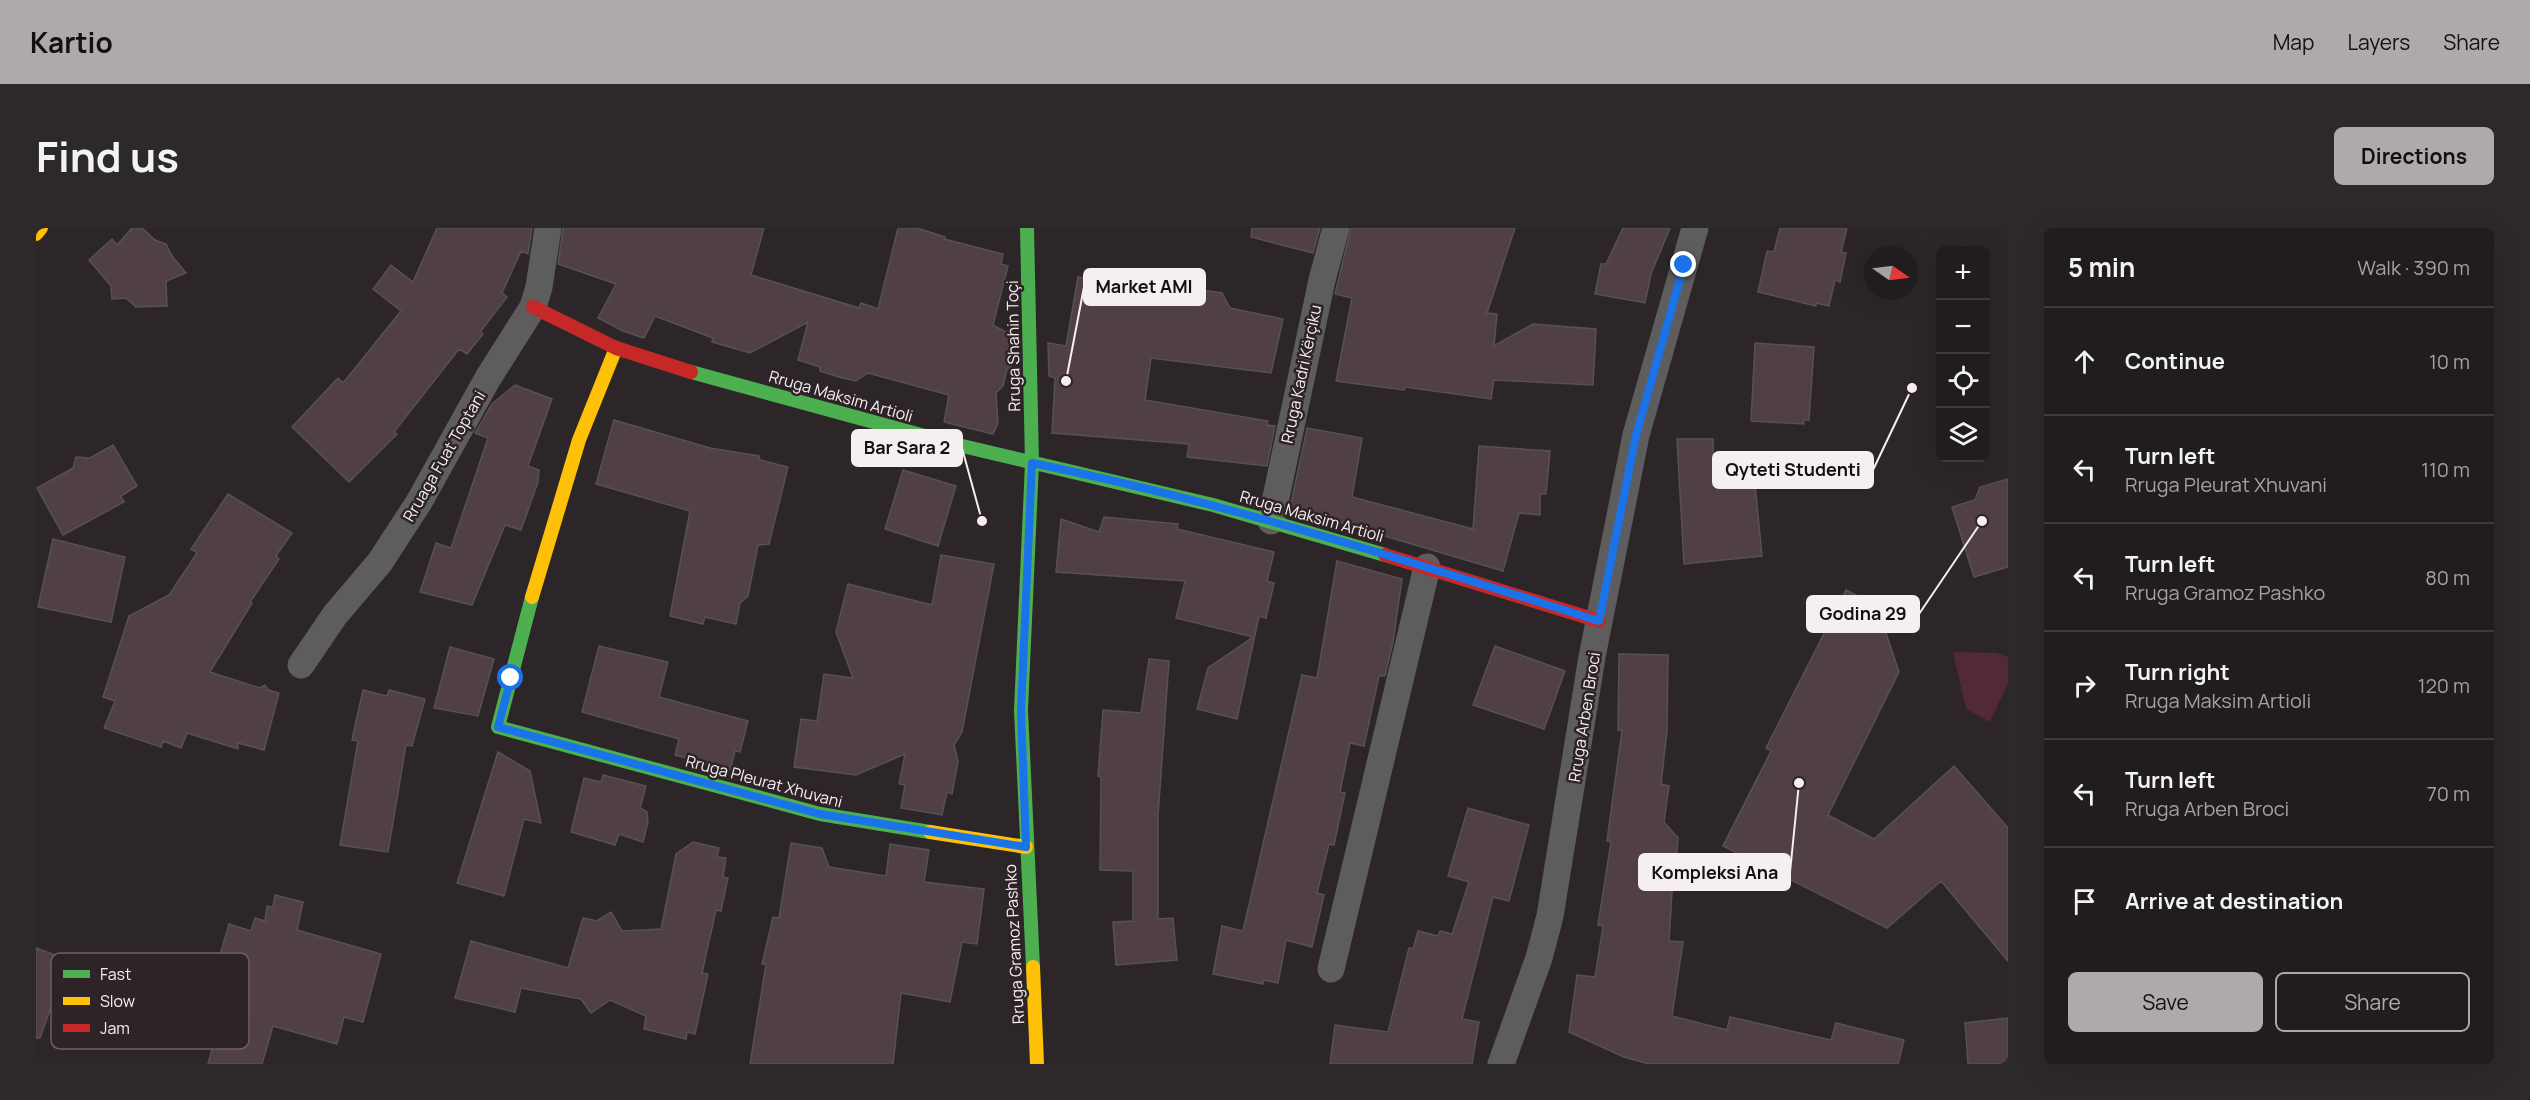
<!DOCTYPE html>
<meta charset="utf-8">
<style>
body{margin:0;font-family:Manrope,sans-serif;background:#2d292b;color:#f1f3f6}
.controls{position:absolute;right:18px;top:18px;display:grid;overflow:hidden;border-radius:9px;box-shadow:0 6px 24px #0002}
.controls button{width:54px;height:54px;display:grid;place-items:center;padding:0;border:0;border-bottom:2px solid #3e3a3c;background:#211c1e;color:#f1f3f6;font:30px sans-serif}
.compass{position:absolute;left:1828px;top:18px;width:54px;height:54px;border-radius:50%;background:#211c1e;box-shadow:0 6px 24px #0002;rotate:104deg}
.stop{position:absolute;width:18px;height:18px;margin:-14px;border:4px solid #1a73e8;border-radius:50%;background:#fff}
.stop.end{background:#1a73e8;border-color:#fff;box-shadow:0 2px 6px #0008}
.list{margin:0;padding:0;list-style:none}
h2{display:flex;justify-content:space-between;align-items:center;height:78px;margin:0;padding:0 24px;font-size:26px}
h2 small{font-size:20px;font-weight:400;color:#a2a1a4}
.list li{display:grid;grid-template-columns:39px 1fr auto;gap:18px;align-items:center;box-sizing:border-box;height:108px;padding:0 24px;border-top:2px solid #3e3a3c}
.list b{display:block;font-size:22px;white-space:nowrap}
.list p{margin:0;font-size:20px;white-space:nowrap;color:#a2a1a4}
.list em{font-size:20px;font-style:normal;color:#a2a1a4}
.actions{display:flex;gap:12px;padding:18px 24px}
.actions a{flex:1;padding:14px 0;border:2px solid #afa9ab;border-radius:9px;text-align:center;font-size:21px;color:#afa9ab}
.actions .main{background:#afa9ab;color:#111}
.icon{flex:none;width:33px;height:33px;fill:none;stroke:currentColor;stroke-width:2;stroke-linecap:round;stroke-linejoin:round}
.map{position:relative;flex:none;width:1972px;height:836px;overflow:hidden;border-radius:9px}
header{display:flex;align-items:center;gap:36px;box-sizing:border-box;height:84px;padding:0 30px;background:#afa9ab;color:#111}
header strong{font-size:28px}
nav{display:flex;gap:33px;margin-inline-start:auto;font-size:21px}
.intro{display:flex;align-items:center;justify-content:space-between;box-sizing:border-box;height:144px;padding:0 36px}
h1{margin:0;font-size:42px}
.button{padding:15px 27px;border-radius:9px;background:#afa9ab;color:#111;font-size:21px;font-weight:700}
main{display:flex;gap:36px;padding:0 36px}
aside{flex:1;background:#211c1e;border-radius:9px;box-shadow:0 6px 24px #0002}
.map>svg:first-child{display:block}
.green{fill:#532837}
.building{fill:#504046;stroke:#565152;stroke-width:1.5}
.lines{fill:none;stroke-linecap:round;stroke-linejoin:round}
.street{stroke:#5e5d5d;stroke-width:27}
.fast{stroke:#4caf50;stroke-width:14}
.slow{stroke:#ffc107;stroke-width:14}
.jam{stroke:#c62828;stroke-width:14}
.route{stroke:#1a73e8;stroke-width:8}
.labels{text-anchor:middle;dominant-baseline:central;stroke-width:5;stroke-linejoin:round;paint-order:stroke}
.street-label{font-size:16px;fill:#f6eff1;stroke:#2e2427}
.key{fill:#2e2427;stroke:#6a6164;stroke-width:1.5}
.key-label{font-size:16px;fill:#f6eff1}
.leader{fill:none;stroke:#f6eff1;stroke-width:2}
.callout-dot{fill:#f6eff1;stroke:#2e2427;stroke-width:2}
.callout{fill:#f6eff1;stroke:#f6eff1;stroke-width:2}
.callout-label{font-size:18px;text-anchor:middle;font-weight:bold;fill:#111}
</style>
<header>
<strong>Kartio</strong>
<nav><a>Map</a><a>Layers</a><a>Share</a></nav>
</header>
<div class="intro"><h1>Find us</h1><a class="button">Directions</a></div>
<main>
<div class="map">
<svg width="1972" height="836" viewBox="0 0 1972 836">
<rect width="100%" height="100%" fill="#2c2628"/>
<path class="green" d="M 1917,424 L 1960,425 L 1972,429 L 1972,455 L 1954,494 L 1930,481 Z"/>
<path class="building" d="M 96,0 L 106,0 L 119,12 L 130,16 L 136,28 L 150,45 L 130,53 L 131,78 L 100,79 L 90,70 L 76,71 L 75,58 L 53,32 L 76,11 L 81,17 Z
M 401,0 L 496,0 L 492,26 L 485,23 L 466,65 L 471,69 L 444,104 L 447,106 L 431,126 L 423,121 L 358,204 L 361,206 L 313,254 L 256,199 L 302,150 L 307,155 L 365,83 L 337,61 L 355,37 L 377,54 Z
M 527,0 L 728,0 L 715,47 L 823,80 L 825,75 L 842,81 L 862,0 L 881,0 L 909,9 L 908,11 L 967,26 L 965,36 L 972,38 L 957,97 L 975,107 L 975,142 L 971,141 L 967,158 L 960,165 L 962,195 L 957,206 L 908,194 L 913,167 L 832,145 L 820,153 L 803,149 L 784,143 L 784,139 L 762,132 L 772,94 L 714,125 L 676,114 L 677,110 L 619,88 L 608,110 L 587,103 L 562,90 L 580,56 L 522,36 Z
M 1216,0 L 1284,0 L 1277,25 L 1215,9 Z
M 1315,0 L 1479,0 L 1451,85 L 1461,86 L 1458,118 L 1497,96 L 1560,101 L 1557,157 L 1458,152 L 1455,171 L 1369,159 L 1368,162 L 1300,153 L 1316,70 L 1299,66 Z
M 1587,0 L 1634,0 L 1615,46 L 1609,75 L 1559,66 L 1565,36 L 1570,36 Z
M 1744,0 L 1811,0 L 1805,24 L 1810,25 L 1804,54 L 1799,52 L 1793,78 L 1780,75 L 1780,78 L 1722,64 L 1731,23 L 1738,24 Z
M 1042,49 L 1121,61 L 1131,57 L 1186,65 L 1194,80 L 1247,91 L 1235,145 L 1115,130 L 1109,172 L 1232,193 L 1231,197 L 1239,198 L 1231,238 L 1151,229 L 1153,216 L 1016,205 L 1019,150 L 1013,148 L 1012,115 L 1030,118 Z
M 1719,115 L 1778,119 L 1773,192 L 1767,192 L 1768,196 L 1715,193 Z
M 479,157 L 516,171 L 492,238 L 503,242 L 502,254 L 485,302 L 469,297 L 436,377 L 384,364 L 400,315 L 415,320 L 452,210 L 439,205 L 456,176 Z
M 578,192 L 674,220 L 723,228 L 724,232 L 752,239 L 733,316 L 722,317 L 712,368 L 704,375 L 700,396 L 669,389 L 667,396 L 634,388 L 654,283 L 560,256 Z
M 1271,200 L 1326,210 L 1316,269 L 1437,301 L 1443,218 L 1514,223 L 1510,266 L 1504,266 L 1504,287 L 1483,285 L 1467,343 L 1254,280 Z
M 1641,211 L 1677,211 L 1677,248 L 1718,246 L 1726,328 L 1648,336 Z
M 77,217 L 101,258 L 85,268 L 88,274 L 27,307 L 1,260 L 37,240 L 40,229 L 54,230 Z
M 867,242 L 920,258 L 902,318 L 849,301 Z
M 1972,251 L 1972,339 L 1938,349 L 1916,279 L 1939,272 L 1944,259 Z
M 192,266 L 256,305 L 240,328 L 243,331 L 214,374 L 216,375 L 174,444 L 224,460 L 229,457 L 232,462 L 243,465 L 228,522 L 202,515 L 202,521 L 151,505 L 145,520 L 127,513 L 125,519 L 68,500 L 79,473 L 67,469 L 93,388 L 133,367 L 161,325 L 155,321 Z
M 1068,289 L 1142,296 L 1141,301 L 1238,324 L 1231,353 L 1238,355 L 1230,390 L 1223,388 L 1201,491 L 1161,481 L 1172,440 L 1217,409 L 1140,390 L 1149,353 L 1020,344 L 1025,291 L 1063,304 Z
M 17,311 L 89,329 L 75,394 L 2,379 Z
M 905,327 L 958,336 L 926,504 L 918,517 L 922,533 L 916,566 L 911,564 L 906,587 L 865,580 L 869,557 L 863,556 L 869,526 L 820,547 L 758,539 L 765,491 L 781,493 L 788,446 L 817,450 L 800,404 L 812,356 L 896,377 Z
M 1301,333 L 1366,351 L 1357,414 L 1349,448 L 1343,448 L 1328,518 L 1314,515 L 1304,564 L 1309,565 L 1298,617 L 1293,616 L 1281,665 L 1288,667 L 1276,719 L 1250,712 L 1242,755 L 1228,752 L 1227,756 L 1177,746 L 1186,698 L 1207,703 L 1266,447 L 1281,450 Z
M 1810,362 L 1841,378 L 1863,444 L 1792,587 L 1838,611 L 1918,538 L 1972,600 L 1972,733 L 1905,653 L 1851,700 L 1687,618 L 1735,523 L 1730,520 Z
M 563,418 L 632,434 L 623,469 L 712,493 L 704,524 L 699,523 L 694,542 L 639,527 L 643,511 L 546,484 Z
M 1459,418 L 1529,443 L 1508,501 L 1437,477 Z
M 414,419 L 458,431 L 442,488 L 398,480 Z
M 1583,426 L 1632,427 L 1631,503 L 1625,556 L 1633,558 L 1628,594 L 1642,610 L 1640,634 L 1638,633 L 1633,713 L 1647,714 L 1636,788 L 1691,802 L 1694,789 L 1795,812 L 1800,795 L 1868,812 L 1862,836 L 1613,836 L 1588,829 L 1533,804 L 1541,747 L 1559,749 L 1567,698 L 1562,697 L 1575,614 L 1571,613 L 1586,502 L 1582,502 Z
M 1113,431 L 1133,433 L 1122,588 L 1122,691 L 1137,690 L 1141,732 L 1080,737 L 1077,694 L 1097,693 L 1097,643 L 1064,642 L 1065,549 L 1062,548 L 1067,482 L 1105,485 Z
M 327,462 L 351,468 L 353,462 L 389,471 L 376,518 L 370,517 L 352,624 L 304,617 L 322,513 L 316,512 Z
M 462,524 L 494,543 L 505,595 L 488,591 L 468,668 L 421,655 Z
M 567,547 L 610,558 L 604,580 L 611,584 L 612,594 L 607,614 L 583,606 L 579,617 L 535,604 L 548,550 L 565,554 Z
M 1432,580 L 1493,597 L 1473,673 L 1457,669 L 1426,791 L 1443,794 L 1436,836 L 1294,836 L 1299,797 L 1352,804 L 1373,720 L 1377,721 L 1382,703 L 1402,708 L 1404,703 L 1416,706 L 1433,654 L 1412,648 Z
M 657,614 L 683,620 L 681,629 L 690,630 L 687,649 L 692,650 L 685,683 L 680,682 L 666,745 L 672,746 L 659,806 L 651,804 L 650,811 L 608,801 L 610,788 L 574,772 L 555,785 L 545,771 L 485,760 L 479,784 L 419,770 L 435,713 L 532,740 L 547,690 L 561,693 L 575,684 L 586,703 L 625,701 L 640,626 Z
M 755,615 L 786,620 L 793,639 L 850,648 L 854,616 L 893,622 L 888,654 L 948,661 L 941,716 L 926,714 L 914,774 L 865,765 L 857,836 L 714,836 L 730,736 L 726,736 L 737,689 L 743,690 Z
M 239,667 L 267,674 L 261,702 L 345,726 L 327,794 L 308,789 L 301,816 L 237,798 L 226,836 L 172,836 L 190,770 L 205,732 L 184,727 L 193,696 L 215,703 L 219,690 L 229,693 L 231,678 L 237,679 Z
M 0,720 L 32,732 L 4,810 L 0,810 Z
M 1972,790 L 1972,836 L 1932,836 L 1929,795 Z"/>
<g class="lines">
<path class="street" d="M 1235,293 L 1286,52 L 1300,0
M 265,437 L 299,387 L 344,334 L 383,274 L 452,150 L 497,79 L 503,59 L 512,0
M 1295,741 L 1391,339
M 1465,836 L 1503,730 L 1514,688 L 1556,429 L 1600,207 L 1659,0"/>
<path class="fast" d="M 991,0 L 996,235 L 985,482 L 997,739
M 655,144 L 918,216 L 1177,277 L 1349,327
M 496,369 L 462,499 L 784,586 L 894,604"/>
<path class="slow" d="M 0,6 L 5,0
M 496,369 L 543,212 L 580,120
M 894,604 L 990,619
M 997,739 L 1001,836"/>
<path class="jam" d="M 497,79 L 580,120 L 655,144
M 1349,327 L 1563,393"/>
</g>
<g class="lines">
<path class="route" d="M 475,450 L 462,499 L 784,586 L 990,619 L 985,482 L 996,235 C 1188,274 1376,334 1563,393 L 1600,207 L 1648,37"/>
</g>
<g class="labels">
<g class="street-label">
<text transform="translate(977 118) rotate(-91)">Rruga Shahin Toçi</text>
<text transform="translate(1265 146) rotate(-78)">Rruga Kadri Kërçiku</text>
<text transform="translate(805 168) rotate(16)">Rruga Maksim Artioli</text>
<text transform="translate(408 228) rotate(-60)">Rruaga Fuat Toptani</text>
<text transform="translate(1276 288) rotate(16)">Rruga Maksim Artioli</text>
<text transform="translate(1548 489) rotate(-81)">Rruga Arben Broci</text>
<text transform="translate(728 553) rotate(15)">Rruga Pleurat Xhuvani</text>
<text transform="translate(978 716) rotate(-93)">Rruga Gramoz Pashko</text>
</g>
</g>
<rect x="15" y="725" width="198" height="96" rx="9" class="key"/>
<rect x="27" y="742" width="27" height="8" fill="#4caf50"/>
<rect x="27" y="769" width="27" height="8" fill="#ffc107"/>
<rect x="27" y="796" width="27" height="8" fill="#c62828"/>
<g class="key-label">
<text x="64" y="752">Fast</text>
<text x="64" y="779">Slow</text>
<text x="64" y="806">Jam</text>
</g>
<path class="leader" d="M1030 153L1048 59M946 293L926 220M1876 160L1837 242M1946 293L1883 386M1763 555L1754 644"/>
<g class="callout-dot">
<circle cx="1030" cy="153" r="6"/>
<circle cx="946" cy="293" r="6"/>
<circle cx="1876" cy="160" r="6"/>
<circle cx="1946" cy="293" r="6"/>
<circle cx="1763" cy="555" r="6"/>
</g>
<g class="callout">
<rect x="1048" y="41" width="121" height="36" rx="6"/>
<rect x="816" y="202" width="110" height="36" rx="6"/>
<rect x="1677" y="224" width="160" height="36" rx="6"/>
<rect x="1771" y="368" width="112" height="36" rx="6"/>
<rect x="1603" y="626" width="151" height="36" rx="6"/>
</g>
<g class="callout-label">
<text x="1108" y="65">Market AMI</text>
<text x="871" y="226">Bar Sara 2</text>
<text x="1757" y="248">Qyteti Studenti</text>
<text x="1827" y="392">Godina 29</text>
<text x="1679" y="651">Kompleksi Ana</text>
</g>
</svg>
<div class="controls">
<button>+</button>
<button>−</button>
<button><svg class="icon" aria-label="locate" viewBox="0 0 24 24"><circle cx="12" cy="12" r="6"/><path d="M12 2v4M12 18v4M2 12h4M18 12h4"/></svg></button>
<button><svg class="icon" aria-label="layers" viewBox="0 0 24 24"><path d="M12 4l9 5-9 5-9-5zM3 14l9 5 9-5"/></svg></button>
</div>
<svg class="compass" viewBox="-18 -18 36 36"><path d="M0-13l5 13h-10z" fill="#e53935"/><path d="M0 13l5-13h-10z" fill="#a2a1a4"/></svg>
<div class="stop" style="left:475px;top:450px"></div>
<div class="stop end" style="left:1648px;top:37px"></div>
</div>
<aside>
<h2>5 min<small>Walk · 390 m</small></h2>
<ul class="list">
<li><svg class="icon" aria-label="ahead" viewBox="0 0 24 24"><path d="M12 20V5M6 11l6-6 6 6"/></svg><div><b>Continue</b></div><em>10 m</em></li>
<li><svg class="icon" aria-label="left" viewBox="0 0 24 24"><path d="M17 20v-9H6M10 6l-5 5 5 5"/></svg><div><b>Turn left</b><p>Rruga Pleurat Xhuvani</p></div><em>110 m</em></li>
<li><svg class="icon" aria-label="left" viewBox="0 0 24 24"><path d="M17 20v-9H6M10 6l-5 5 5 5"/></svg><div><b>Turn left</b><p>Rruga Gramoz Pashko</p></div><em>80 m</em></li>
<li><svg class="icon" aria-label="right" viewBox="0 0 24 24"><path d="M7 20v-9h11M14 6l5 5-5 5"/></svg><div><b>Turn right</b><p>Rruga Maksim Artioli</p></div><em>120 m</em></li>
<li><svg class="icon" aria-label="left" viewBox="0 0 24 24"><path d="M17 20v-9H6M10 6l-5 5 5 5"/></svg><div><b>Turn left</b><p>Rruga Arben Broci</p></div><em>70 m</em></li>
<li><svg class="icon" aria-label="arrive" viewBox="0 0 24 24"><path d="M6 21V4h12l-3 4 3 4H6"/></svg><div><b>Arrive at destination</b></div></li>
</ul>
<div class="actions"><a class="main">Save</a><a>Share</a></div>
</aside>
</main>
